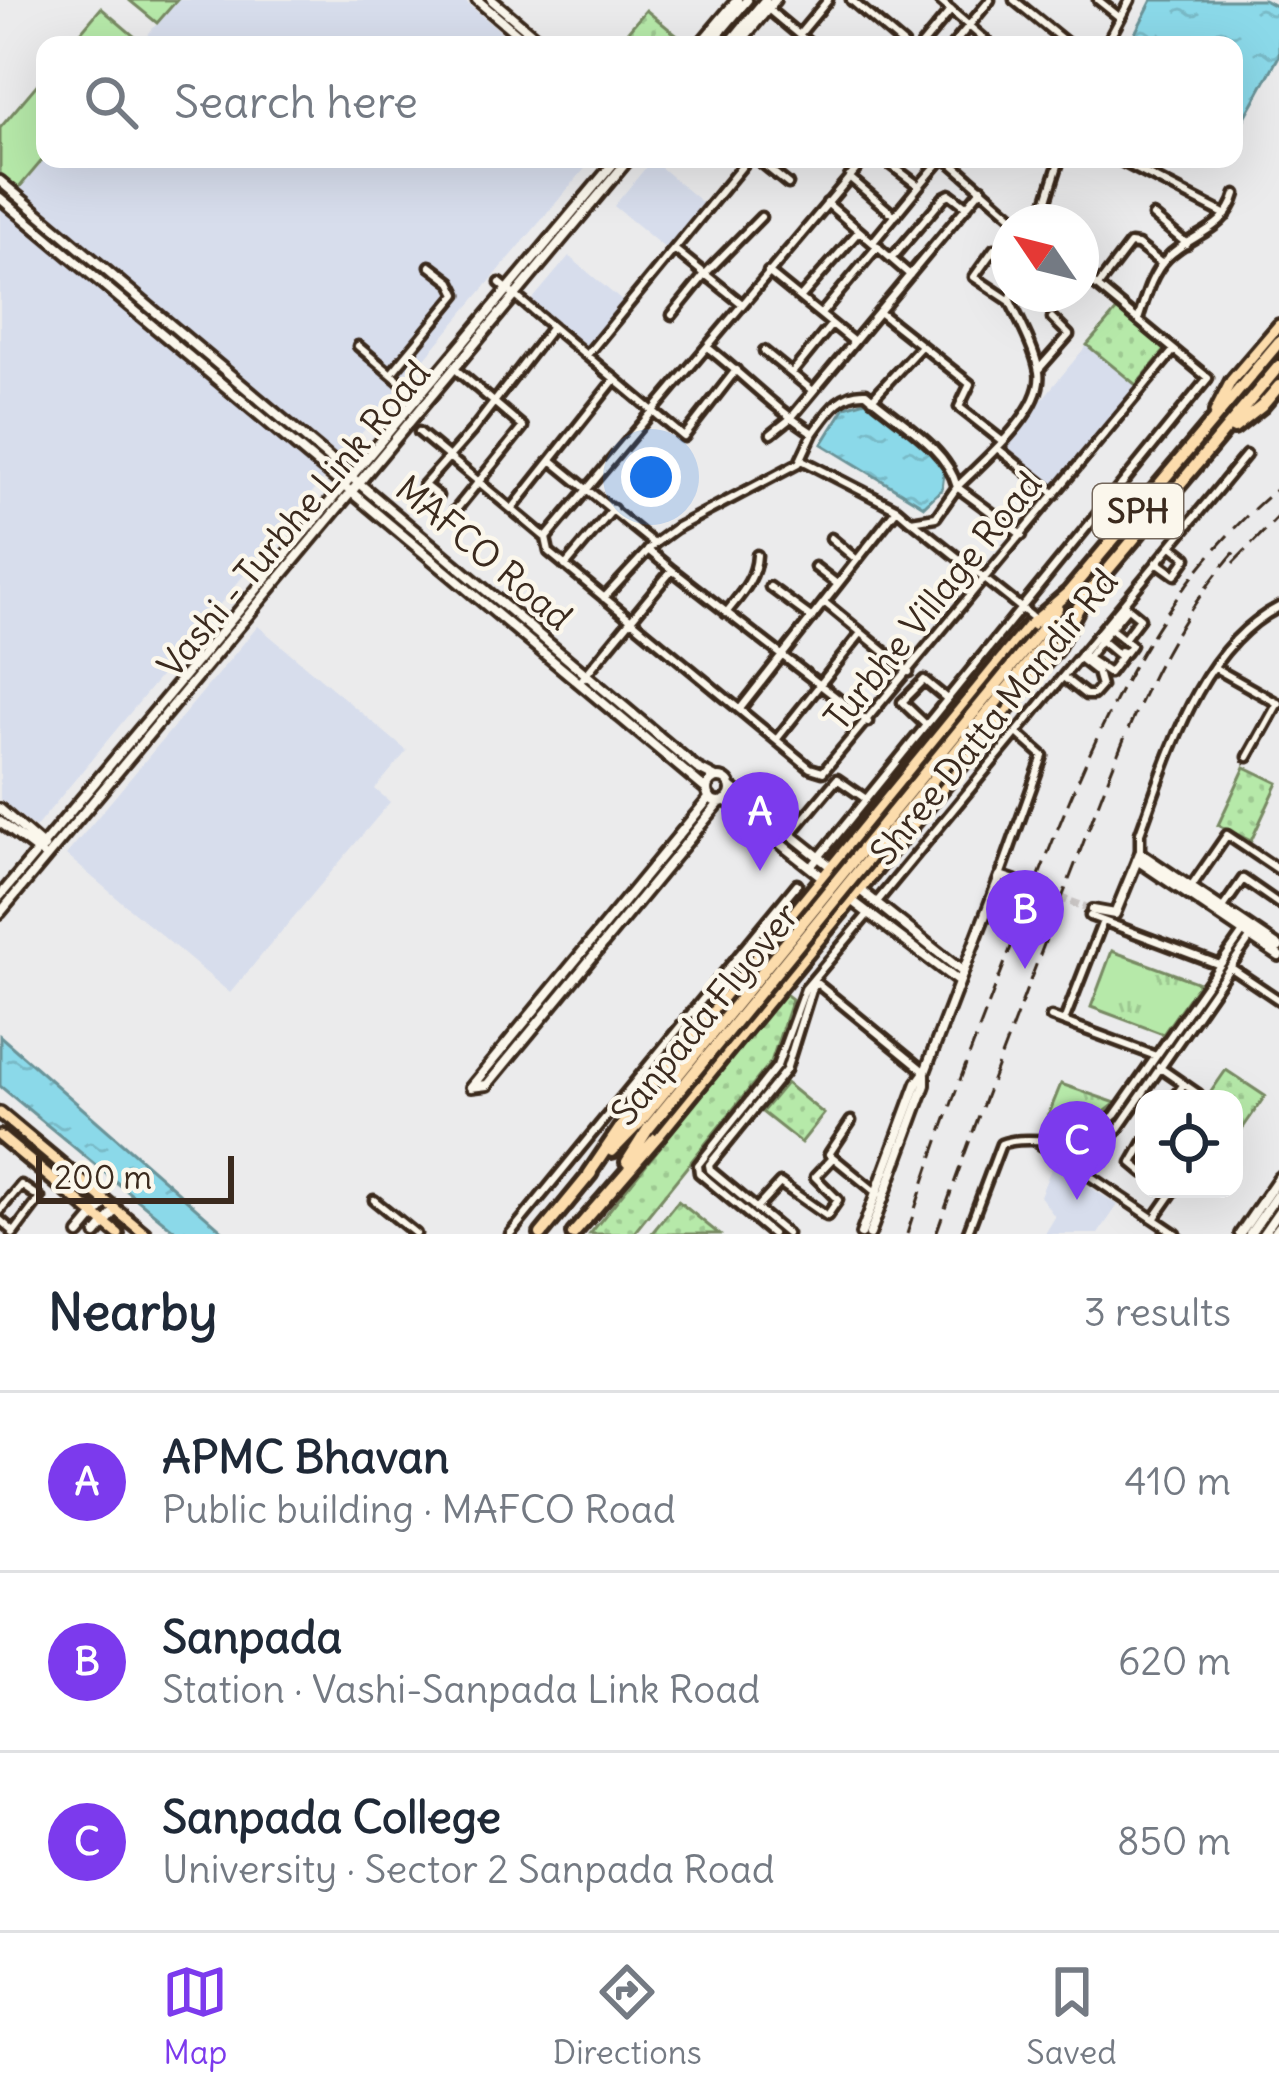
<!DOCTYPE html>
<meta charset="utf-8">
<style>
body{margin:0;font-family:Delius,sans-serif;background:#f2f2f3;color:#1f2937}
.controls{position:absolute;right:36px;bottom:36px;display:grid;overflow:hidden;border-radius:24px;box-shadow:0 12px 48px #0002}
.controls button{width:108px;height:108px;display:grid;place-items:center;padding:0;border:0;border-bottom:3px solid #e0e1e3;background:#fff;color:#1f2937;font:60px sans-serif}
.compass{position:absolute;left:991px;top:204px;width:108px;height:108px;border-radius:50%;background:#fff;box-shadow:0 12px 48px #0002;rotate:305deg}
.scale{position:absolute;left:36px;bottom:30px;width:198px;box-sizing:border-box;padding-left:12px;border:6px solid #3b2a1e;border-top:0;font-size:33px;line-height:42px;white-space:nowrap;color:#3b2a1e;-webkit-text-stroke:9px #fbf7ec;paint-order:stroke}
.you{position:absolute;left:651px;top:477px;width:42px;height:42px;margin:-30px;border:9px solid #fff;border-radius:50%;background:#1a73e8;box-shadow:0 0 0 18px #1a73e833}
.badge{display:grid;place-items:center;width:78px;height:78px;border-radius:50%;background:#7c3aed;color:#fff;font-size:39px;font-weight:700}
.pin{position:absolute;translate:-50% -99px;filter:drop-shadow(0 3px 6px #0008)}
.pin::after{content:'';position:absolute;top:63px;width:42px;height:36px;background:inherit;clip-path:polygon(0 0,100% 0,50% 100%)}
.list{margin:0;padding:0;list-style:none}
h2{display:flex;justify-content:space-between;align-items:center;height:156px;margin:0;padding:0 48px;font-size:51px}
h2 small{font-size:39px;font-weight:400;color:#747a83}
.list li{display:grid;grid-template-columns:78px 1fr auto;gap:36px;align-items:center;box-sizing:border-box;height:180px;padding:0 48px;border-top:3px solid #e0e1e3}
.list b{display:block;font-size:45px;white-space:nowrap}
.list p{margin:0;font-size:39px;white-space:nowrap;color:#747a83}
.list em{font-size:39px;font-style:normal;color:#747a83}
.icon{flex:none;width:66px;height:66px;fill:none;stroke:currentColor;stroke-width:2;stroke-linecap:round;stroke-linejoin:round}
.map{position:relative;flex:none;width:1279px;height:1234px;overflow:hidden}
.search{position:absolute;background:#fff;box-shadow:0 12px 48px #0002;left:36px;right:36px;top:36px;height:132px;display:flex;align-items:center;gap:30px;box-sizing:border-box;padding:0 42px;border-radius:24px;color:#747a83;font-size:45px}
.sheet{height:696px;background:#fff}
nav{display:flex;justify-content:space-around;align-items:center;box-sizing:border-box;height:168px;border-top:3px solid #e0e1e3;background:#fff;font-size:33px;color:#747a83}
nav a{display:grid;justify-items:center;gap:6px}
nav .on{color:#7c3aed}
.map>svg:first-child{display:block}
.built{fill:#d7ddec}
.grass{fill:url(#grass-tufts);stroke:#788a64;stroke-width:3}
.park{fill:url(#park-dots);stroke:#788a64;stroke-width:3}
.garden{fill:#b6e9a9;stroke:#788a64;stroke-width:3}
.water{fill:url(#water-ripples);stroke:#6b9398;stroke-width:3}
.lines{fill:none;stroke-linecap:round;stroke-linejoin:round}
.secondary-tunnel{stroke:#c8c4c3;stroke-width:8;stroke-dasharray:8 4;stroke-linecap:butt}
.street-casing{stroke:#3b2a1e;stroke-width:15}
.secondary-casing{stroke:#3b2a1e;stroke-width:16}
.primary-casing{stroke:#3b2a1e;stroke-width:18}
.highway-casing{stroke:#3b2a1e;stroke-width:20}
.street{stroke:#fbf7ec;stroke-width:6}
.secondary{stroke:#fbf7ec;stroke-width:8}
.primary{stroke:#fcdcac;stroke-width:9}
.highway{stroke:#fcdcac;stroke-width:10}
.rail{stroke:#3b2a1e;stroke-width:3;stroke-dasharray:18 9;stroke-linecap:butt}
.highway-bridge-casing{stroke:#3b2a1e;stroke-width:20;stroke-linecap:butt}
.highway-bridge{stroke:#fcdcac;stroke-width:10}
.labels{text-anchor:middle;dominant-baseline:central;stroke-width:9;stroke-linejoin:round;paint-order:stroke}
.shield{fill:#fbf7ec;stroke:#75685c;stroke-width:3}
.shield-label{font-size:33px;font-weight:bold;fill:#3b2a1e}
.street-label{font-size:36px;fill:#3b2a1e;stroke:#fbf7ec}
</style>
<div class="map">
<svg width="1279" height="1234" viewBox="0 0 1279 1234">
<defs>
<pattern id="grass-tufts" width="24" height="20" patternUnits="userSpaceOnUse" patternTransform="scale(3)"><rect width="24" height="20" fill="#b6e9a9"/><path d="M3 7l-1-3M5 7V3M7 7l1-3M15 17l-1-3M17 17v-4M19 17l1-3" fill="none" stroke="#9dc891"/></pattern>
<pattern id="park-dots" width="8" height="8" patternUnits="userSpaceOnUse" patternTransform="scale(3)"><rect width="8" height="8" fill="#b6e9a9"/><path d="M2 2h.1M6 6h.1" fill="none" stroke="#9dc891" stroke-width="1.8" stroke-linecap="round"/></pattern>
<pattern id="water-ripples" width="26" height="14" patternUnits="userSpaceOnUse" patternTransform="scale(3)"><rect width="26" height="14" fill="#8bd9e9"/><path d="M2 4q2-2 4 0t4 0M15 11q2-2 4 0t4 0" fill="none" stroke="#79bac7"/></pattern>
</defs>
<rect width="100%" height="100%" fill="#ebebec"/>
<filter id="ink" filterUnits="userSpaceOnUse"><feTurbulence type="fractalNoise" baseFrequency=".00833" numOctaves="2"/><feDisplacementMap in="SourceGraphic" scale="24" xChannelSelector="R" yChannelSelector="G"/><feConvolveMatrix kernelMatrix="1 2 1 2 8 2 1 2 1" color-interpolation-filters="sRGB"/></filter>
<g filter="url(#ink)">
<path class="built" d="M 177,0 L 463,0 L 517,45 L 139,45 Z
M 45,157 L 45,159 L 593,159 L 339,460 L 18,189 Z
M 652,160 L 705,205 L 667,250 L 614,206 Z
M 0,206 L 325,477 L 35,828 L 0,799 Z
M 569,256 L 623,302 L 586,346 L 532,300 Z
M 1087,345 L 1136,385 L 1048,491 L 1000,450 Z
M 258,626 L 407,751 L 375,789 L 390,802 L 230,993 L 66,855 Z
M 1053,1164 L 1118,1205 L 1098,1234 L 1045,1234 L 1055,1217 L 1040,1196 Z"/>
<path class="grass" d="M 1112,951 L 1199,983 L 1163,1034 L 1091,1007 Z
M 1061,1084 L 1116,1103 L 1087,1126 L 1042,1131 Z"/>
<path class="park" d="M 646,10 L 686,43 L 684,45 L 616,45 Z
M 1118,309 L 1166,349 L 1136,385 L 1087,345 Z
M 1245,767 L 1278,783 L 1251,841 L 1218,825 Z
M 784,993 L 792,999 L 771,1062 L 633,1234 L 590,1234 Z
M 1226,1070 L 1265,1096 L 1234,1141 L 1234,1099 L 1206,1099 Z
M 786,1083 L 824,1114 L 801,1143 L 762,1112 Z
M 678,1201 L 719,1234 L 651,1234 Z"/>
<path class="garden" d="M 129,0 L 177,0 L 157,23 Z
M 101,8 L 141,42 L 139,45 L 70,45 Z
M 45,75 L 45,157 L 18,189 L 0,174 L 0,128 Z"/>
<path class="water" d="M 1152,0 L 1264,0 L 1279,8 L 1279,56 L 1234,137 L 1234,45 L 1129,45 Z
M 869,400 L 945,466 L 942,489 L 924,506 L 822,444 L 845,407 Z
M 0,1036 L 226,1234 L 179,1234 L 0,1086 Z"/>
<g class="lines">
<path class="secondary-tunnel" d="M 1015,881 L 1093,910"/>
<g class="street-casing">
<path id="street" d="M 851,0 L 904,45
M 939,0 L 991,45
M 1014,0 L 1069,45
M 1098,0 L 1118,16
M 768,9 L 811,45
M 799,35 L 828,0
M 922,45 L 951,10
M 953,45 L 990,0
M 1106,45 L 1130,0
M 757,159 L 788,184
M 947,159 L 1019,222
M 1117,159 L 1226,215
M 849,177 L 895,216
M 919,186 L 942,159
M 827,203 L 910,275
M 1153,216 L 1187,244
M 1040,222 L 1060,159
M 873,242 L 919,186 L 883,159
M 674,249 L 741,303
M 994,249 L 974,277 L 1010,301
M 892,258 L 944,197 L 950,194 L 967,207
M 768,272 L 854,342
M 500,283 L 684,437 L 736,370
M 1098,286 L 1130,244 L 1138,245 L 1162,264
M 1012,294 L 1010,301 C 1020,322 1035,349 1039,372 C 1045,410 982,462 957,487 L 1022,535
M 800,298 L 859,231
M 879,312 L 970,384 L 959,407 L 1002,441
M 821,314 L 878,246
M 672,315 L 706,273 L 761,217
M 1138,320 C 1145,299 1151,274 1167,258 C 1190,234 1226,231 1236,194
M 358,346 L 410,390
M 764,351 L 813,391
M 587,355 L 748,159
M 454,368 L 523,427 L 455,511
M 1039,369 L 1069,335 L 1052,318
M 792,373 L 831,325
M 391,374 L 457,294 L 451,282 L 430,266
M 872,399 L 921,346
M 419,432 L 546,538
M 771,434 L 791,418 L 982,188
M 997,448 L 1055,494
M 802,460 L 897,509 L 911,521 L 936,517 L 957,487 C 947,447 896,420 866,393 C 840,391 827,414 813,433
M 552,461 L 654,544 L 648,550 L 672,570 L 868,722
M 438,496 L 424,485 L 472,431 L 552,327
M 512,509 L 615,379
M 912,521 L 1036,620
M 546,538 L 549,552 L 810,768 L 823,772 L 1174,350
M 546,538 L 865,159
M 831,538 L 857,560
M 1157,562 L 1175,575 L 1187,558 L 1172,546
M 565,566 L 613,509
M 815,567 L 837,584
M 770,587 L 812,618
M 604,598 L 654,544 L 676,528 L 799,463 L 813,433 C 774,408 743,375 707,347
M 824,602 L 909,672
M 1123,604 L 1140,618 L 1124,639
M 726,613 C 741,594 756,579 757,555
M 1107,626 L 1131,645 L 1125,653 L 1120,651
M 1102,638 L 1127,608
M 1081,654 L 1109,673 L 1121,657 L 1096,636
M 1087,658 L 1101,640
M 1215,668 L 1279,704
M 1063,677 L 1086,695 L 1093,695 L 1101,686 L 1097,672 L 1079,658
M 579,683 L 672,570
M 740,709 L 897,509
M 926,725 L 902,702 L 924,680 L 947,699
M 776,740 L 861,633
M 1248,757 L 1278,703
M 790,835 L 837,779 L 866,799
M 1140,853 L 1140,833 C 1169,755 1199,648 1279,607
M 811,867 L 1208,378 L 1081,273
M 1000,876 L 1043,756 L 1017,733
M 1189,890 L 1227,835 L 1279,870
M 876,903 L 1246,455
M 1222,909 L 1243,879 L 1279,904
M 1090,916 L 1220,965
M 1244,931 L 1115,1115 C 1101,1129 1081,1132 1069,1145 L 1068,1158 L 1076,1167 L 1089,1167 L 1097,1159 L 1253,934
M 1230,967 L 1279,1000
M 814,981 L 925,1072
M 1051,1017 L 1156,1056
M 1064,1021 L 1103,921
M 1159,1067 L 1198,1094
M 1173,1099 L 1184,1084
M 851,1121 L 829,1154 L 878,1194
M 1144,1142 L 1132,1163 L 1144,1173
M 1041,1145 L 1070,1163
M 1081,1170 L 1176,1234
M 374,1200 L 416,1234
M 756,1209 L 780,1183 L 827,1216 L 838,1200 L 815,1177 L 833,1158
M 0,1210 L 21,1185 L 40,1198 L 13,1234
M 1154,1219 L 1175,1189
M 0,1220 L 14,1232
M 510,1234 L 797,884
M 772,1234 L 699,1173 L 698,1165 L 777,1066 L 805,989 L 868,914
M 787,1234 L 710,1170 L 709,1165 L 786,1070 L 813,984
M 967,1234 L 1001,1144 C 1020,1136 1048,1143 1072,1139"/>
</g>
<g class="secondary-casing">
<path id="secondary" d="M 477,0 L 530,45
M 492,0 L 545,45
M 699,45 L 737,0
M 709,45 L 747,0
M 728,45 L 765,0
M 738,45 L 775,0
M 0,181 L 697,768 L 716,778
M 0,198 L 707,790
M707 790a12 12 0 1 1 24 0a12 12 0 1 1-24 0Z
M 731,787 L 963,972
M 725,800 L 825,879
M 0,809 L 44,847
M 0,822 L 41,853
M 1137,860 L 1279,956
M 0,896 L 617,159
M 851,900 L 959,982
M 1093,910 L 1115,914 L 1140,853 L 1279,947
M 0,913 L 629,159
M 471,1087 L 487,1085 L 720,802
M 471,1087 L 710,797
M 79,1234 L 106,1202
M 96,1234 L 116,1210
M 861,1234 L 917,1083 L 925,1072 L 1000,876 L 1015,881
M 870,1234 L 925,1085 L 925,1074
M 1240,1234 L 1279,1177
M 1250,1234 L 1279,1192
M 1263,1234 L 1279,1211
M 1274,1234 L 1279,1227"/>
</g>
<g class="primary-casing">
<path id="primary" d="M 1215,412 L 1231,381 L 1279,325
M 0,1113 L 145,1234
M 0,1136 L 118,1234"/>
</g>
<g class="highway-casing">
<path id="highway" d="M 1234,428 L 1262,406 L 1279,386
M 1068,593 L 1279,342
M 1080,603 L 1279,366
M 1038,634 L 1057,608
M 1046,641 L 1068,616
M 612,1151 L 639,1123
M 627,1162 L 648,1129
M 589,1174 L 629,1115 L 1028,627 L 1070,591
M 541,1234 L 591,1173
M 573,1234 L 657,1137 L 1056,649 L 1082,601"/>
</g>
<use href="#street" class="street"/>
<use href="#secondary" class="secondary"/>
<use href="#primary" class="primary"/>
<use href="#highway" class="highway"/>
<path class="rail" d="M 1233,563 L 1279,516
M 907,1234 C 940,1129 980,1026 1020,924 C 1083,764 1143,599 1279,487
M 936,1234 C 978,1115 1023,998 1069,880 C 1115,762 1153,642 1240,546"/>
<g class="highway-bridge-casing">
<path id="highway-bridge" d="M 639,1123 L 1038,634
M 648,1129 L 1046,641"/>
</g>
<use href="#highway-bridge" class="highway-bridge"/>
</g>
</g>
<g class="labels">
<rect class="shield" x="1093" y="484" width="90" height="54" rx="9"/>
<g class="shield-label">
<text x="1138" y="511">SPH</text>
</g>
<g class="street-label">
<text transform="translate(294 519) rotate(-50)">Vashi - Turbhe Link Road</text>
<text transform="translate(484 553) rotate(40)">MAFCO Road</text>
<text transform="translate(933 601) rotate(-51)">Turbhe Village Road</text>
<text transform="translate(994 717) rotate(-51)">Shree Datta Mandir Rd</text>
<text transform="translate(705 1014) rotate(-51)">Sanpada Flyover</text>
</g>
</g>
</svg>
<div class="controls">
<button><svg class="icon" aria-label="locate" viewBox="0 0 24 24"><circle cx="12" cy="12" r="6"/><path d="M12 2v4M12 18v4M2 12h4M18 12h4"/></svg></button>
</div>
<svg class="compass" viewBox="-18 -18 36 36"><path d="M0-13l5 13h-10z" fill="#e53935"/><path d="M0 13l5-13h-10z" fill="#747a83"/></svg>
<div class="scale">200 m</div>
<div class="you"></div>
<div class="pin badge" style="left:760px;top:871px">A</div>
<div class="pin badge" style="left:1025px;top:969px">B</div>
<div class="pin badge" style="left:1077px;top:1200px">C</div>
<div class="search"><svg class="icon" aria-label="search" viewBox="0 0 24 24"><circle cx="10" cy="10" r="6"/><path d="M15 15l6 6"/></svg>Search here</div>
</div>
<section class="sheet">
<h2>Nearby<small>3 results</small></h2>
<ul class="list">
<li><span class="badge">A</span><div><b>APMC Bhavan</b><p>Public building · MAFCO Road</p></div><em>410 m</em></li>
<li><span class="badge">B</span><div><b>Sanpada</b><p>Station · Vashi-Sanpada Link Road</p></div><em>620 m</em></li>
<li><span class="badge">C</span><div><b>Sanpada College</b><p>University · Sector 2 Sanpada Road</p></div><em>850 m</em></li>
</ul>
</section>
<nav>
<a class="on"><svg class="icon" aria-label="map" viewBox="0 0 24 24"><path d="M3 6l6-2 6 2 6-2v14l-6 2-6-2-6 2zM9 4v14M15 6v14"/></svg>Map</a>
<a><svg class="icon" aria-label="directions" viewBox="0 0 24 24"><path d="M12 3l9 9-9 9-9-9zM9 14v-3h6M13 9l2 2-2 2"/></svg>Directions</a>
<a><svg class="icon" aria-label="saved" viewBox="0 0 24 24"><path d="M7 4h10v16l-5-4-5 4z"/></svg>Saved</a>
</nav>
